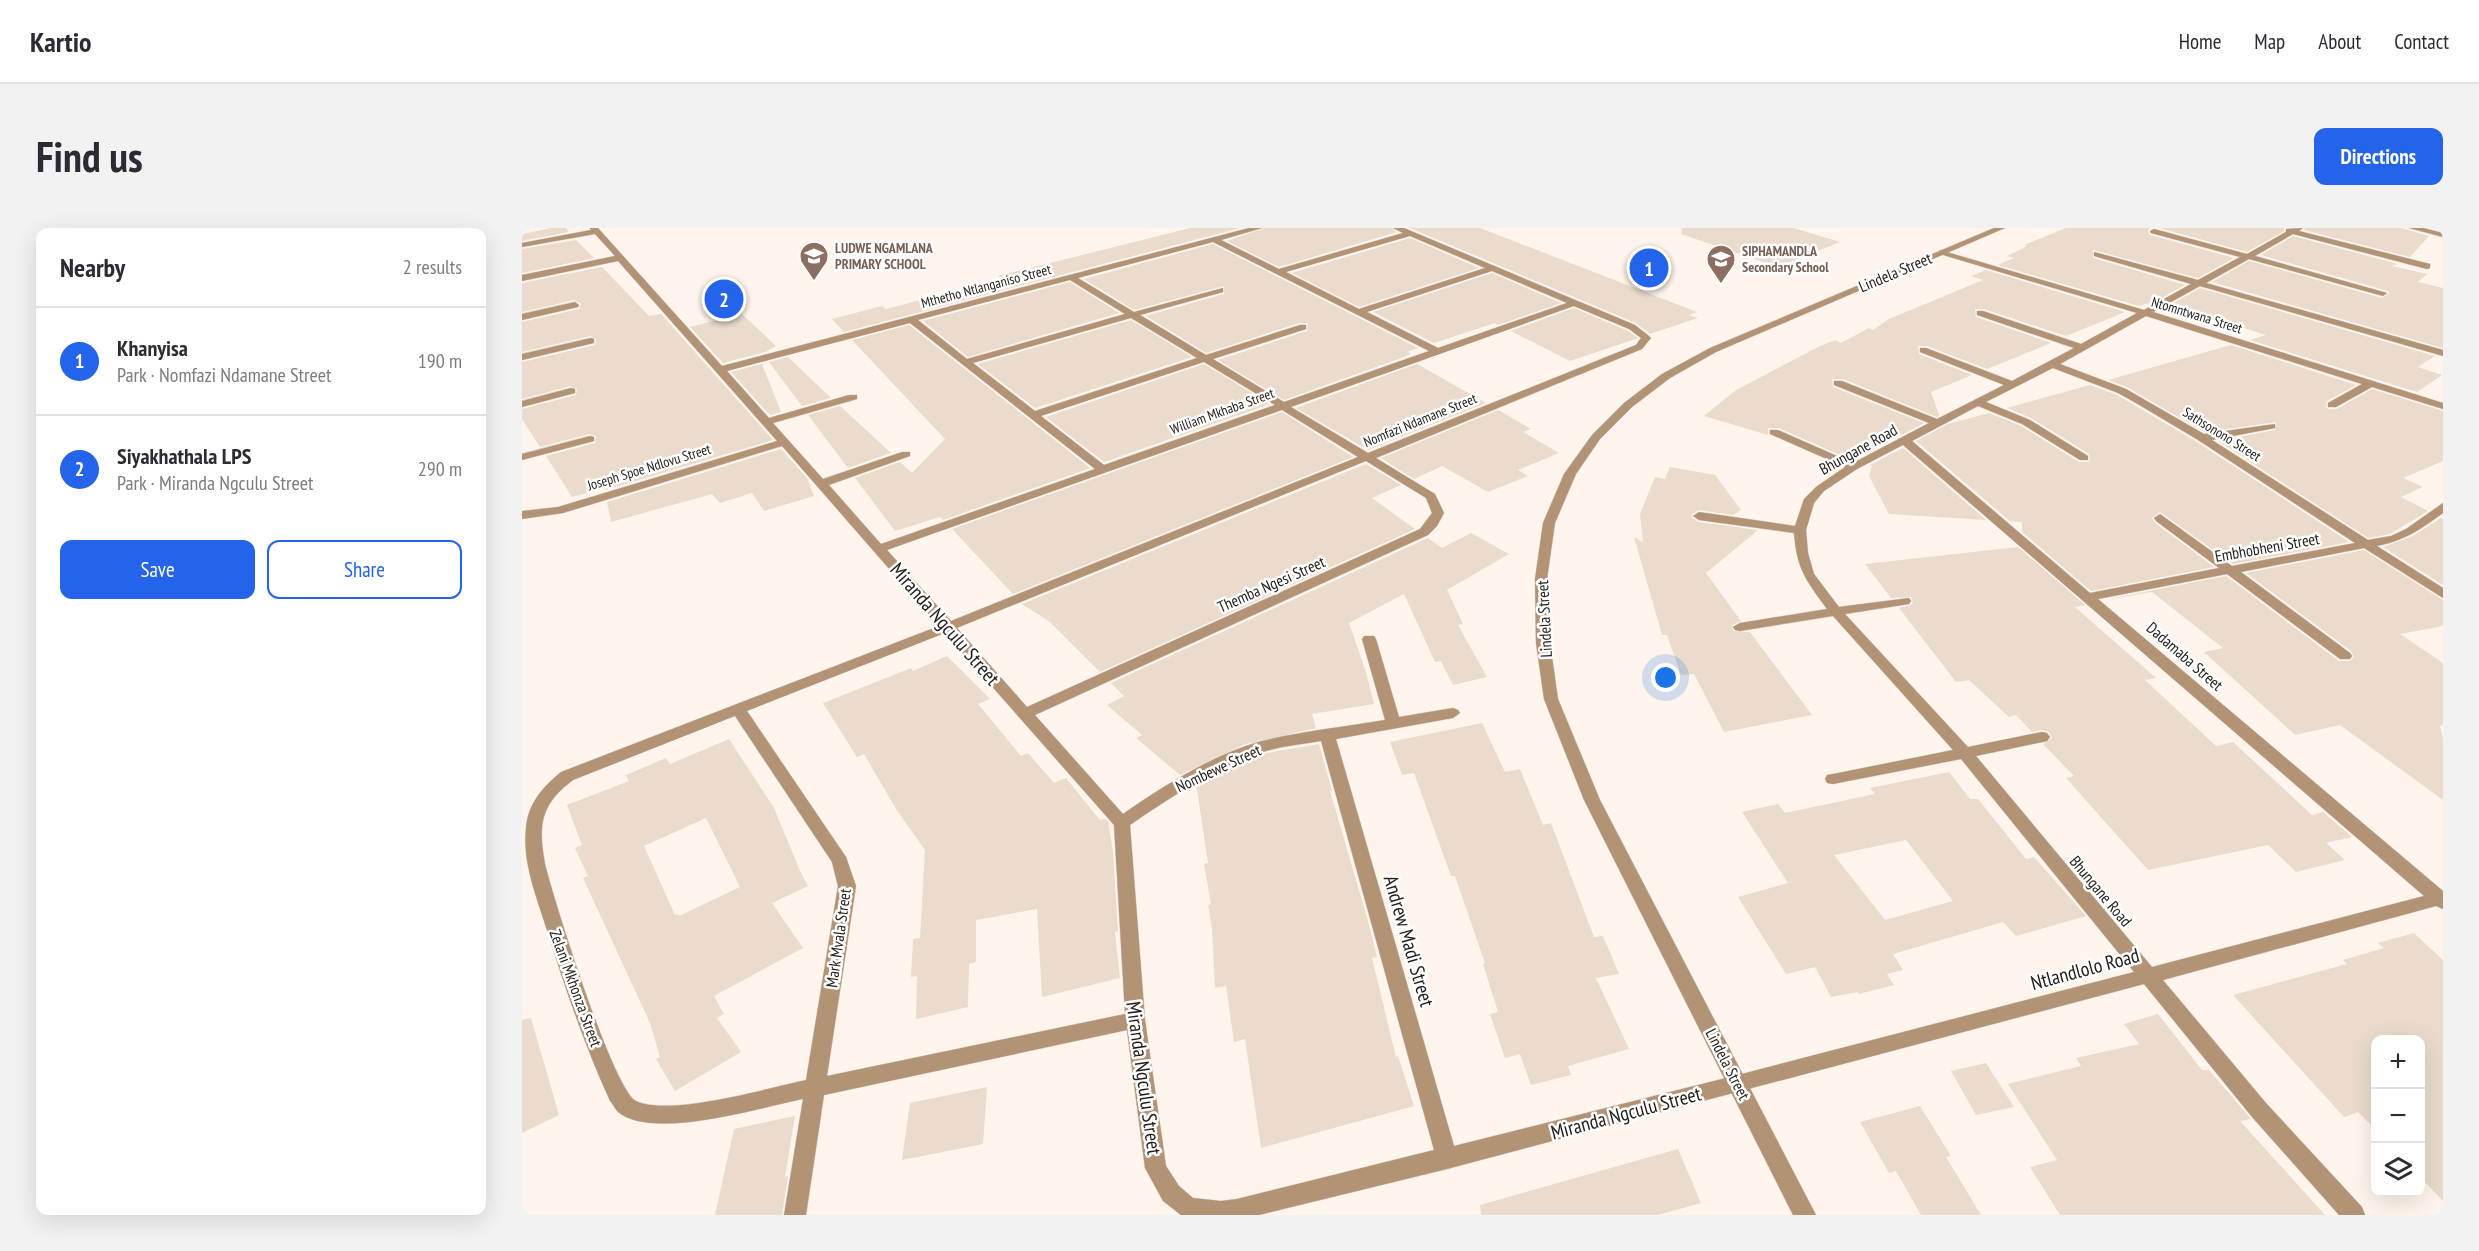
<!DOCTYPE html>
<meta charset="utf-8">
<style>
body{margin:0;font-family:"PT Sans Narrow",sans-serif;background:#f2f2f3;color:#2b2b33}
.controls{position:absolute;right:18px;bottom:18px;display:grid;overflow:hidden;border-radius:12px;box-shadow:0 6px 24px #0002}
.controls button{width:54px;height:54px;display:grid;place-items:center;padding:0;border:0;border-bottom:2px solid #e1e1e2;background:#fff;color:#2b2b33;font:30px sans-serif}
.you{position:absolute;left:1144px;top:450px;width:21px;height:21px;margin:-15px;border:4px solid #fff;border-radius:50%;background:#1a73e8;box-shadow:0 0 0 9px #1a73e833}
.badge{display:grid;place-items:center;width:39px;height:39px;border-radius:50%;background:#2563eb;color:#fff;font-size:20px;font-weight:700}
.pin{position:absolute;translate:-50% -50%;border:3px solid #fff;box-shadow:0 2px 6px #0006}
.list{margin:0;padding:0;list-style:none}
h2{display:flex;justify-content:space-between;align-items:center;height:78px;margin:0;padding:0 24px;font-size:26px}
h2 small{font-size:20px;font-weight:400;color:#7c7c81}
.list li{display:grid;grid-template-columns:39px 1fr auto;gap:18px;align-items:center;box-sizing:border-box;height:108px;padding:0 24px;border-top:2px solid #e1e1e2}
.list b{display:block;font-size:22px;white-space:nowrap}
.list p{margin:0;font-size:20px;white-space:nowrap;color:#7c7c81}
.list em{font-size:20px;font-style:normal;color:#7c7c81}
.actions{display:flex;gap:12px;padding:18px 24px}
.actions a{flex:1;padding:14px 0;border:2px solid #2563eb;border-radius:12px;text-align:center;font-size:21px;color:#2563eb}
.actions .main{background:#2563eb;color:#fff}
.icon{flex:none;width:33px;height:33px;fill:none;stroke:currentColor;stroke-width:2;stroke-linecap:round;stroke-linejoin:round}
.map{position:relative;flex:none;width:1921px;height:987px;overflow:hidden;border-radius:12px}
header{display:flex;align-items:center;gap:36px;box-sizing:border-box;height:84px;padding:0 30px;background:#fff;border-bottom:2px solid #e1e1e2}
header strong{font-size:28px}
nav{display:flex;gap:33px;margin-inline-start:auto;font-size:21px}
.intro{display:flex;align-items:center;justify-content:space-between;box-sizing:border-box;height:144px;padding:0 36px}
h1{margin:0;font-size:42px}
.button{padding:15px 27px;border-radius:12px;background:#2563eb;color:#fff;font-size:21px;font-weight:700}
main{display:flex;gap:36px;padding:0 36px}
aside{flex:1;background:#fff;border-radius:12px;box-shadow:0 6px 24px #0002}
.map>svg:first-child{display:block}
.building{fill:#eadbcc;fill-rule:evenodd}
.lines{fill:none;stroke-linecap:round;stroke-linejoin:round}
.minor-casing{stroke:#dbd2ca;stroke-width:1}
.tertiary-casing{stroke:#dbd2ca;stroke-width:1}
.minor{fill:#b39376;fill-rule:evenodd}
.tertiary{fill:#b39376;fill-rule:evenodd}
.labels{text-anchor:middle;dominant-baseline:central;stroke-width:5;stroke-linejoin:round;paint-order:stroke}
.far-education-label{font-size:14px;font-weight:bold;fill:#785e54;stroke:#fff;text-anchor:start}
.far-street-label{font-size:14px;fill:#201b16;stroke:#fff}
.street-label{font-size:16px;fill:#201b16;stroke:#fff}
.near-street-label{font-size:20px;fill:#201b16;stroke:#fff}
</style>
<header>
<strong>Kartio</strong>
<nav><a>Home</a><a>Map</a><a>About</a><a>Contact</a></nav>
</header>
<div class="intro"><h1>Find us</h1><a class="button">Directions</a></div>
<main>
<aside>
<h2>Nearby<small>2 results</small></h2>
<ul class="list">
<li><span class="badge">1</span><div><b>Khanyisa</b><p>Park · Nomfazi Ndamane Street</p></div><em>190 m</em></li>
<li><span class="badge">2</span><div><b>Siyakhathala LPS</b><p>Park · Miranda Ngculu Street</p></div><em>290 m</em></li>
</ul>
<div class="actions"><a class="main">Save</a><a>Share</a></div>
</aside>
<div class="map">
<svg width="1921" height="987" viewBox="0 0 1921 987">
<rect width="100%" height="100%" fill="#fff5ec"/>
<path class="building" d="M 29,0 L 44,0 L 47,4 L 0,13 L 0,6 Z
M 668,0 L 718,0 L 322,104 L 310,91 L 360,78 L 364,81 L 479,51 L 476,48 Z
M 742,0 L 869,0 L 875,4 L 757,39 L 705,13 Z
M 888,0 L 958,0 L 1175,84 L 1167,87 L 1176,90 L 1128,106 L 1114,95 Z
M 1160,0 L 1272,0 L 1318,14 L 1256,39 L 1159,6 Z
M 1544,0 L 1629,0 L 1626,2 L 1628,7 L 1712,30 L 1676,50 L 1571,22 L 1571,30 L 1663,57 L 1634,73 L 1617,78 L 1476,37 L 1492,30 L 1485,28 L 1505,18 L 1502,17 Z
M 1637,0 L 1762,0 L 1762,3 L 1725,24 Z
M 1783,0 L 1879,0 L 1907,8 L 1888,29 L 1782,2 Z
M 1771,8 L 1876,36 L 1870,38 L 1905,46 L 1896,54 L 1921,60 L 1921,120 L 1690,54 L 1727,33 L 1860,70 L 1867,65 L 1866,63 L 1739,27 Z
M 888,10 L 957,40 L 837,79 L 770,45 Z
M 54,12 L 72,30 L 0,45 L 0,21 Z
M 691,16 L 896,120 L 885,124 L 889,126 L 882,129 L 762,172 L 696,132 L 785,103 L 786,95 L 777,95 L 684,125 L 624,88 L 702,66 L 702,58 L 612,82 L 562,51 Z
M 80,39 L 127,88 L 139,86 L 251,212 L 83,262 L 83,260 L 50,269 L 24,228 L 73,215 L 74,208 L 67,206 L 18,219 L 0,191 L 0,181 L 54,167 L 55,161 L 48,158 L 0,171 L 0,134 L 73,117 L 74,111 L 68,108 L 0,124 L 0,94 L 57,81 L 59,76 L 52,72 L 0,84 L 0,55 Z
M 1464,42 L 1603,84 L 1544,108 L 1462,81 L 1453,81 L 1454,89 L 1529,115 L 1465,141 L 1405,118 L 1396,118 L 1397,126 L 1450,147 L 1409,164 L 1417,187 L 1415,189 L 1321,151 L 1310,151 L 1311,159 L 1402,195 L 1337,229 L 1333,221 L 1320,228 L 1257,200 L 1246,200 L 1246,207 L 1182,188 L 1214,162 L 1296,119 L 1313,112 L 1319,115 L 1347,100 L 1351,102 L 1367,91 L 1461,52 L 1449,48 Z
M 970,45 L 1039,75 L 976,97 L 973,95 L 912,115 L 851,84 Z
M 548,54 L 597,85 L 446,129 L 401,93 Z
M 1678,60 L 1913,128 L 1896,139 L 1920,147 L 1895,164 L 1728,112 L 1744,107 L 1648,77 Z
M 1052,80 L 1106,103 L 1116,110 L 1048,133 L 989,103 Z
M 220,86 L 254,118 L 243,124 L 201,135 L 168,99 Z
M 609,92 L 670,129 L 513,180 L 456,136 Z
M 387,97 L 568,240 L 421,292 L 418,289 L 373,303 L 333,250 L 378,234 L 390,245 L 423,211 L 330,112 Z
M 1709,117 L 1834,157 L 1805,173 L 1804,179 L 1806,181 L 1815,181 L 1850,161 L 1921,183 L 1921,233 L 1881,250 L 1901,259 L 1879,269 L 1906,283 L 1868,306 L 1846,310 L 1696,213 L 1753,202 L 1754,194 L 1682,204 L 1605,159 L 1586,152 Z
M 266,129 L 309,170 L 280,178 L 247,134 Z
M 240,136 L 259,184 L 248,187 L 209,144 Z
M 682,136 L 748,176 L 582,234 L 524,189 Z
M 895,136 L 964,175 L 846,222 L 774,180 Z
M 1568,157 L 1595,167 L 1675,214 L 1827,314 L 1711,336 L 1638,284 L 1630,290 L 1633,295 L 1692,339 L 1569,363 L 1500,304 L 1500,294 L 1488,293 L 1394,213 L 1426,196 L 1467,185 L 1499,198 L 1557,234 L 1566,234 L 1568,232 L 1567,226 L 1509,190 L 1485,180 Z
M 318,178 L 369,225 L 326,240 L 286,187 Z
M 976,182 L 1009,201 L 1001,204 L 1037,225 L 996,242 L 1006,248 L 966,264 L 920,238 L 892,251 L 859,230 Z
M 760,184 L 831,229 L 491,366 L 430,301 Z
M 1381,220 L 1464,292 L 1367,286 L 1347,248 L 1350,238 L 1348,237 Z
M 259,221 L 285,250 L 292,268 L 242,283 L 230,265 L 198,275 L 190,266 L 89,294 L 85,274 Z
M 844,236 L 879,257 L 850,270 L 893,301 L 578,444 L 528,394 L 500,376 Z
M 1148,239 L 1193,247 L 1219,282 L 1211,287 L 1177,282 L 1170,286 L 1170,290 L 1177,294 L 1236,302 L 1184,345 L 1219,393 L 1210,397 L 1211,403 L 1228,404 L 1290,487 L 1202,504 L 1172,446 L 1159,447 L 1145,407 L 1140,407 L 1112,309 L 1121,314 L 1118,286 L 1133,249 L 1143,251 Z
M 1919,290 L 1921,291 L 1921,357 L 1861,319 L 1891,308 Z
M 949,305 L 987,326 L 925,362 L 941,396 L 936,397 L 965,449 L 931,457 L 919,433 L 913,434 L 882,366 L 827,395 L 844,444 L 852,476 L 790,486 L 794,500 L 721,517 L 658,547 L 614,510 L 620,507 L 585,477 L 602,468 L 589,455 L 906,310 L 920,320 Z
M 1496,319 L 1563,377 L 1553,379 L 1634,450 L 1623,452 L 1694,518 L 1711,514 L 1790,587 L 1801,584 L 1830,609 L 1804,615 L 1823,632 L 1774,644 L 1746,617 L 1626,642 L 1544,550 L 1552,548 L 1521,516 L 1530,510 L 1527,504 L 1520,502 L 1510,504 L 1494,487 L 1487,489 L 1447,452 L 1434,454 L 1377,380 L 1389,377 L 1391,374 L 1389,369 L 1369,370 L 1343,336 Z
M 1842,322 L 1921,372 L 1921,398 L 1878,406 L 1921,435 L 1921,497 L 1918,498 L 1921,511 L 1921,572 L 1818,497 L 1773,507 L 1682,424 L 1701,420 L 1630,364 L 1581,372 L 1704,348 L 1817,433 L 1828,433 L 1832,429 L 1829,423 L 1724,345 Z
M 425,428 L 468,471 L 456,476 L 499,528 L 506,525 L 532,555 L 544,550 L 578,592 L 583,591 L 586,593 L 591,624 L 596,703 L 593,704 L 598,750 L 520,769 L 515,681 L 454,692 L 454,734 L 447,736 L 446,779 L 394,791 L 395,748 L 389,749 L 391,711 L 398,710 L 403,622 L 374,581 L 342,526 L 335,529 L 301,475 L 389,440 L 391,443 Z
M 960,495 L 983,544 L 998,541 L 1021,597 L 1029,595 L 1072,709 L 1081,708 L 1097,746 L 1074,750 L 1107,821 L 1046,838 L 1049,847 L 1009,857 L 998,826 L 983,830 L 968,786 L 976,784 L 961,736 L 963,735 L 933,648 L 929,648 L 892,545 L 880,547 L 868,514 Z
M 207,511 L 252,580 L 278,643 L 286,658 L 250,675 L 281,720 L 192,768 L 202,786 L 195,790 L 219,824 L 153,863 L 134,831 L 138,829 L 128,795 L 61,650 L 66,648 L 53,620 L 60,617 L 45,577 L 107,553 L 104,547 L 144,530 L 148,536 ZM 184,590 L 218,659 L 157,688 L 156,686 L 153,687 L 122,618 Z
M 797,516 L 810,563 L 808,563 L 846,693 L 855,729 L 850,730 L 874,829 L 876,828 L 892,878 L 739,920 L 723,811 L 712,814 L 704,758 L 693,760 L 690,701 L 686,677 L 689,676 L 682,636 L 686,635 L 675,561 L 672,559 L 709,539 L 745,525 Z
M 1427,544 L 1448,571 L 1456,571 L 1504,631 L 1512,629 L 1564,688 L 1494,708 L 1481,694 L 1371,726 L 1381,742 L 1365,746 L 1372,757 L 1337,766 L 1336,764 L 1309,769 L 1293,739 L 1264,746 L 1216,669 L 1266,655 L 1220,584 L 1256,576 L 1263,585 L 1353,566 L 1348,560 ZM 1384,612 L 1431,673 L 1363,692 L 1312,627 Z
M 1892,705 L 1921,732 L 1921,973 L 1899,950 L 1899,812 L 1854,812 L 1854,902 L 1836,884 L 1822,889 L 1711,767 L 1825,736 L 1821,732 L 1862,720 L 1856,715 Z
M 1636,786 L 1680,842 L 1687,842 L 1729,891 L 1718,893 L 1803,987 L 1538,987 L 1508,939 L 1535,932 L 1486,856 L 1559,838 L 1554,830 L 1617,816 L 1602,796 Z
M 9,790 L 37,887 L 0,905 L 0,792 Z
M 1464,835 L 1492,879 L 1454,887 L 1429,843 Z
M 465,859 L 461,916 L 380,932 L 388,875 Z
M 1398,878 L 1429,928 L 1424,929 L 1459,987 L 1399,987 L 1374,943 L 1367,945 L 1338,894 Z
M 273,888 L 263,949 L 266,948 L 260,987 L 193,987 L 212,901 Z
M 1156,921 L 1179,975 L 1136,987 L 959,987 L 958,977 Z"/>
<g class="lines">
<g class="minor-casing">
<path id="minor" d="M 68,0 L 76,0 L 200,138 L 727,0 L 740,0 L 699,12 L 757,41 L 881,5 L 871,0 L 882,0 L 1113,97 L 1127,108 L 1129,110 L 1120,121 L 854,230 L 913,266 L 922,285 L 915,298 L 906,307 L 513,487 L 601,586 C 641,558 692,526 740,513 C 780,503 822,499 863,492 L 840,411 L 842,408 L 852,408 L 854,411 L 877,489 L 931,480 L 936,482 L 938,485 L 931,490 L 814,511 L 932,918 L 1216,847 L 1612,744 L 1439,531 L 1311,556 L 1305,555 L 1303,551 L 1305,547 L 1311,546 L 1431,522 L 1311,388 L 1218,403 L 1213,402 L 1211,399 L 1218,395 L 1305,381 C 1284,352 1275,342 1272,305 L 1177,292 L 1171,288 L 1177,284 L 1273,298 L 1282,271 L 1294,259 L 1323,239 L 1248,206 L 1248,202 L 1256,202 L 1331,235 L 1407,195 L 1312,157 L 1312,153 L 1320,153 L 1415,191 L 1482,157 L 1398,124 L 1398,120 L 1404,120 L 1490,153 L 1552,120 L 1455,87 L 1455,83 L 1461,83 L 1559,116 L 1615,85 L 1418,26 L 1418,22 L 1622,82 L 1669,56 L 1572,28 L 1572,24 L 1676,52 L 1718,29 L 1629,5 L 1628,3 L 1632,1 L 1725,26 L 1764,4 L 1764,1 L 1781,0 L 1777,3 L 1908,36 L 1908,40 L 1905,41 L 1771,6 L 1733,28 L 1865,65 L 1861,68 L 1727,31 L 1684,55 L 1921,122 L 1921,128 L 1678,58 L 1631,84 L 1921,175 L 1921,181 L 1850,159 L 1814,179 L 1806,179 L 1806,175 L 1840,156 L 1624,88 L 1538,136 L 1604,161 L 1682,206 L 1753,196 L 1753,200 L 1690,212 L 1846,312 L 1869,308 L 1884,301 L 1921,275 L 1921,285 C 1899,301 1882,313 1855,318 L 1921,360 L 1921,370 L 1842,320 L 1719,344 L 1828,425 L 1830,428 L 1828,431 L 1818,431 L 1705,346 L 1576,371 L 1921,663 L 1921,681 L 1914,678 L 1641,752 L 1744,875 L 1840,979 L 1843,987 L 1817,987 L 1730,889 L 1622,756 L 925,941 L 737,987 L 659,987 L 641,973 L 623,940 L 605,802 L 302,867 L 284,987 L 262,987 L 281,871 C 240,879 131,913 96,884 C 93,881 91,876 88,873 C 63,818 43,760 25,702 C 15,670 0,634 4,600 C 6,575 21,559 39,544 L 417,398 L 260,218 L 41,285 L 0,291 L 0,283 L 36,279 L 255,213 L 96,33 L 0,53 L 0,47 L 93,28 L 73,6 L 0,19 L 0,15 L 69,2 ZM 888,8 L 963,40 L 837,81 L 764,44 ZM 691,14 L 907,123 L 762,174 L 691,131 L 784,101 L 784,97 L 778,97 L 684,127 L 618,87 L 701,64 L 701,60 L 612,84 L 556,50 ZM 970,43 L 1045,75 L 916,120 L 845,84 ZM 548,52 L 603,86 L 445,131 L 396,92 ZM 1052,78 L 1107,101 L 1119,110 L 1114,117 L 846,225 L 769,179 ZM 609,90 L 675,130 L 513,183 L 451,135 ZM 388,95 L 573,241 L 359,316 L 307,257 L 388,228 L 388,224 L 380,224 L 301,251 L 251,195 L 335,171 L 335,167 L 327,167 L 247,190 L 205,143 ZM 682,134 L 753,177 L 582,237 L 519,188 ZM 1531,140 L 1596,165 L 1614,175 L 1676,212 L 1833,315 L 1710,338 L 1638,286 L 1632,290 L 1634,293 L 1697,340 L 1568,365 L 1390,213 L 1456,178 L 1500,196 L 1558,232 L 1566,232 L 1566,228 L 1508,192 L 1464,174 ZM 760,182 L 836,229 L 429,393 L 365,322 ZM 1381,217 L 1902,668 L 1630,739 L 1454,528 L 1525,513 L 1528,509 L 1525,505 L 1520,504 L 1446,519 L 1323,386 L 1387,376 L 1389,373 L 1387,370 L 1317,379 L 1292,346 L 1286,325 L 1284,302 L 1292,275 L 1302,263 L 1335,241 ZM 844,233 L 904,270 L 910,285 L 898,301 L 505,479 L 435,400 ZM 423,405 L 592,597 L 603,786 L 305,848 L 334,658 L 324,629 L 225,483 ZM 213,488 L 310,634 L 316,658 L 284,852 C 246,860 148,889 114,873 C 91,862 31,669 23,636 C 21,625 19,612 20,600 C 22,578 34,565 51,552 ZM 799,513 L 912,922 L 715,971 L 699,973 L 671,970 L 657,958 L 644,938 L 623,792 L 608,597 C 650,568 695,539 744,523 C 761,518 781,516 799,513 Z
M 1887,0 L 1901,0 L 1921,5 L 1921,9 Z
M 53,74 L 57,77 L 56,79 L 0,92 L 0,86 Z
M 69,110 L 72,111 L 72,115 L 0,132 L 0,126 Z
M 49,160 L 53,161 L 53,165 L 0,179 L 0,173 Z
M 68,208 L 72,209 L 72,213 L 0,232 L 0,226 Z"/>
</g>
<g class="tertiary-casing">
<path id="tertiary" d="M 1472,0 L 1483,0 L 1194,124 L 1148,150 L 1110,179 L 1078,211 L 1054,246 L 1033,295 L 1025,351 L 1028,415 L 1036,471 L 1078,572 L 1294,987 L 1271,987 L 1062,572 L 1022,471 L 1014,415 L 1013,351 L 1021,295 L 1042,246 L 1070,207 L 1102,175 L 1140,146 L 1188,120 Z"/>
</g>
<use href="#minor" class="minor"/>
<use href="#tertiary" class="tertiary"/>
</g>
<defs>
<g id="school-pin" transform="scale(1.5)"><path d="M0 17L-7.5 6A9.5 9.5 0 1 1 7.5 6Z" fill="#8d6e63" stroke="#fff"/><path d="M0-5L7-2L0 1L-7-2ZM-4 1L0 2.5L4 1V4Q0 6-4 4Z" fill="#fff"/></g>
</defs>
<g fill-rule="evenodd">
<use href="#school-pin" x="292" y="28"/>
<use href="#school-pin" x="1199" y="31"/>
</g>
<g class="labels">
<g class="far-education-label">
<text x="313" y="20">LUDWE NGAMLANA<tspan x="313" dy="16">PRIMARY SCHOOL</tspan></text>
<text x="1220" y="23">SIPHAMANDLA<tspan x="1220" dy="16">Secondary School</tspan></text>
</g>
<g class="far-street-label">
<text transform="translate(464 58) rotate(-15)">Mthetho Ntlanganiso Street</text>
<text transform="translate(1675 87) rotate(17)">Ntomntwana Street</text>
<text transform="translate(700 183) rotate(-20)">William Mkhaba Street</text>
<text transform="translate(898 192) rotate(-22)">Nomfazi Ndamane Street</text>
<text transform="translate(1700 206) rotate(32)">Sathsonono Street</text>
<text transform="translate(127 239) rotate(-17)">Joseph Spoe Ndlovu Street</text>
</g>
<g class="street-label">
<text transform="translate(1373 44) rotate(-23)">Lindela Street</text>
<text transform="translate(1336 221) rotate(-29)">Bhungane Road</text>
<text transform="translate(1745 319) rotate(-10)">Embhobheni Street</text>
<text transform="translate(749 356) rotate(-24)">Themba Ngesi Street</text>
<text transform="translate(1022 391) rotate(-93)">Lindela Street</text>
<text transform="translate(1663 428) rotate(41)">Dadamaba Street</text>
<text transform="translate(696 540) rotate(-25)">Nombewe Street</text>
<text transform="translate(1579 663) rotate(50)">Bhungane Road</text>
<text transform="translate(316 710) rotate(-82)">Mark Mvala Street</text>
<text transform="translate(54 760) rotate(70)">Zelani Mkhonza Street</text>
<text transform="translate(1206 836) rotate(63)">Lindela Street</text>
</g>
<g class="near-street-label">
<text transform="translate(423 396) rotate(49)">Miranda Ngculu Street</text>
<text transform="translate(887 713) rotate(74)">Andrew Madi Street</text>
<text transform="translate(1563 741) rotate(-15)">Ntlandlolo Road</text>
<text transform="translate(622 850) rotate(82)">Miranda Ngculu Street</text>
<text transform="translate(1104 885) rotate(-15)">Miranda Ngculu Street</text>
</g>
</g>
</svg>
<div class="controls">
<button>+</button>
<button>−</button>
<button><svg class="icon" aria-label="layers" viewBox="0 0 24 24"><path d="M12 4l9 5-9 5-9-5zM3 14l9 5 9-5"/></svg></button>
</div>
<div class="you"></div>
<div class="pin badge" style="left:1127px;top:40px">1</div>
<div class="pin badge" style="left:202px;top:71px">2</div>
</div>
</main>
